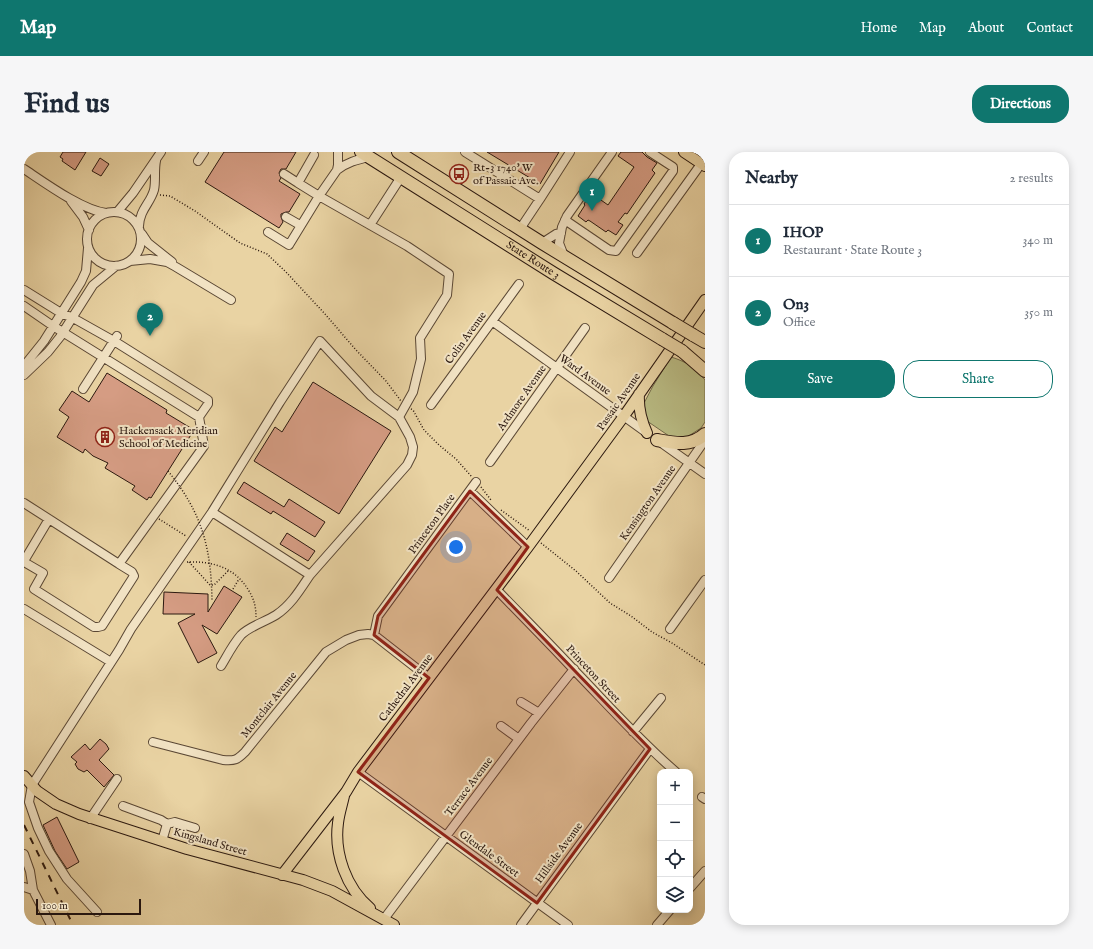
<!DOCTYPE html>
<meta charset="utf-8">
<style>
body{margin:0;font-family:"IM FELL English",serif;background:#f6f6f7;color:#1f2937}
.controls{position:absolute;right:12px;bottom:12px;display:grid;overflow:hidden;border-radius:8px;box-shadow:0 2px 10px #0003}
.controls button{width:36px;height:36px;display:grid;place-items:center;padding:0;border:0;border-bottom:1px solid #e0e1e3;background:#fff;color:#1f2937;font:20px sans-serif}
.scale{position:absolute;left:12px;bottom:10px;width:105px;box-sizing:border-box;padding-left:4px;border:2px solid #2b180f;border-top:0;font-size:11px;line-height:14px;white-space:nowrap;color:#2b180f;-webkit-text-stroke:3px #f1e2c3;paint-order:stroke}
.you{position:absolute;left:432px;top:395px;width:14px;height:14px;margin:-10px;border:3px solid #fff;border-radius:50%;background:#1a73e8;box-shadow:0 0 0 6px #1a73e833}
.badge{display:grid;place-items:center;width:26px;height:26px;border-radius:50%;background:#0f766e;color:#fff;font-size:13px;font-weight:700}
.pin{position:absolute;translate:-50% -33px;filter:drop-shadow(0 1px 2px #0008)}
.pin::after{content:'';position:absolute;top:21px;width:14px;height:12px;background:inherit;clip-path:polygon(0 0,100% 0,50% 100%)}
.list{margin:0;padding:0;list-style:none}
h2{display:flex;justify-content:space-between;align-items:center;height:52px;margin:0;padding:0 16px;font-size:17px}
h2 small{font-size:13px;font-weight:400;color:#747a83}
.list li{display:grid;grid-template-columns:26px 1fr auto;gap:12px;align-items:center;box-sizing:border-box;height:72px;padding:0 16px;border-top:1px solid #e0e1e3}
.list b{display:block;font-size:15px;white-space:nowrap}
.list p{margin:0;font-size:13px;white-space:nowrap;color:#747a83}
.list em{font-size:13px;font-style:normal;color:#747a83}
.actions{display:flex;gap:8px;padding:12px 16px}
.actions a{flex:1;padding:9px 0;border:1px solid #0f766e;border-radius:16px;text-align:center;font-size:14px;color:#0f766e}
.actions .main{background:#0f766e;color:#fff}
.icon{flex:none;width:22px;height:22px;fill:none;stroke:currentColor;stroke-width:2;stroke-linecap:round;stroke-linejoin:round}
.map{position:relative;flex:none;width:681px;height:773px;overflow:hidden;border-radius:16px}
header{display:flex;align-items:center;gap:24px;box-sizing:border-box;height:56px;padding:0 20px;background:#0f766e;color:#fff}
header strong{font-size:19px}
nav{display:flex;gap:22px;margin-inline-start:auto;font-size:14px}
.intro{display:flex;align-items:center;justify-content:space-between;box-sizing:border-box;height:96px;padding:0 24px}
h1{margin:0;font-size:28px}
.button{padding:10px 18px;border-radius:16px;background:#0f766e;color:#fff;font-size:14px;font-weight:700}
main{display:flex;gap:24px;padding:0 24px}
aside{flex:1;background:#fff;border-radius:16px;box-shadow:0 2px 10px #0003}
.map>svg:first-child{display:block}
.green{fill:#b9bb83;stroke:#726a49}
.building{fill:#d59c83;stroke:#2b180f}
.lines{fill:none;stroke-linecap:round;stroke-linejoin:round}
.minor-casing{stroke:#5a4734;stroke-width:10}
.major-casing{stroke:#2b180f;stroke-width:12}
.highway-casing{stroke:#2b180f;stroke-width:14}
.path{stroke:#2b180f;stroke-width:1.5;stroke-dasharray:1 2;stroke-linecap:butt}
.minor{stroke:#f1e2c3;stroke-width:8}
.major{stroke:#e9d3a3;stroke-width:10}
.highway{stroke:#e9d3a3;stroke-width:12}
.rail{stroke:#2b180f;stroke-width:2;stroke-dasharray:7 7;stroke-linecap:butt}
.highway-bridge-casing{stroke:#2b180f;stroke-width:14;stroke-linecap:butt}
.path-bridge{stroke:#2b180f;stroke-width:1.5;stroke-dasharray:1 2;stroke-linecap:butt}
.highway-bridge{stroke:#e9d3a3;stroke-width:12}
.marked{fill:#8f2418;fill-opacity:0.2;stroke:#8f2418;stroke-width:3;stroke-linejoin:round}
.labels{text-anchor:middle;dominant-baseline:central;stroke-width:4;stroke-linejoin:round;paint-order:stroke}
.poi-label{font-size:11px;fill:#2b180f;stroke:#f1e2c3;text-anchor:start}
.street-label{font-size:11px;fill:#2b180f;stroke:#f1e2c3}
</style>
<header>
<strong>Map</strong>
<nav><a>Home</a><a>Map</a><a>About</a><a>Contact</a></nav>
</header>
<div class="intro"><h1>Find us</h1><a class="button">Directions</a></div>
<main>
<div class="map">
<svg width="681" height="773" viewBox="0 0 681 773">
<rect width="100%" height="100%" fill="#e9d3a3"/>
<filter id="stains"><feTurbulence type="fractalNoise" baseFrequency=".005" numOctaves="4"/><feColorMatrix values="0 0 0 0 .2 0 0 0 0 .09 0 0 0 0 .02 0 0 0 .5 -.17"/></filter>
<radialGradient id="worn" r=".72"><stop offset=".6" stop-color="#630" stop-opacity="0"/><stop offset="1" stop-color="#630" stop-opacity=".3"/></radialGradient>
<path class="green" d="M 647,205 C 661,209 672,216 681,228 L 681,270 L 677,276 L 663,285 L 648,286 L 623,269 L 619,253 L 629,234 Z"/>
<path class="building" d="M 39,0 L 62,0 L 51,18 L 38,9 L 39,7 L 36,5 Z
M 200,0 L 272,0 L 262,17 L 257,17 L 255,21 L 257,26 L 255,29 L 276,42 L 265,60 L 262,60 L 257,62 L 257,65 L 259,70 L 255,76 L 181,30 Z
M 463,0 L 535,0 L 516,32 Z
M 597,0 L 618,0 L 623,5 L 633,11 L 628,18 L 631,21 L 603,62 L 601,61 L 594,70 L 599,73 L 592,83 L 584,78 L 582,80 L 566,69 L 564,68 L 562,70 L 554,64 L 561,53 L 560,52 L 567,41 L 584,53 L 610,15 L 594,4 Z
M 76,6 L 85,12 L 77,24 L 68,19 Z
M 83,221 L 143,258 L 142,261 L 170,278 L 127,346 L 125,345 L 123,348 L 108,338 L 111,334 L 81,316 L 84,311 L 69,304 L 61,297 L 59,301 L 33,285 L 45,265 L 35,258 L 48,239 L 65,250 Z
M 289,230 L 367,279 L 315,362 L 230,309 L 251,275 L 258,280 Z
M 220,330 L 260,355 L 265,347 L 301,370 L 291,385 L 249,359 L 247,362 L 213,341 Z
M 263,381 L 291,399 L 284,409 L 256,392 Z
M 200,434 L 218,445 L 193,482 L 178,473 L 193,501 L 174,511 L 154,471 L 171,462 L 139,462 L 140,440 L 184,442 L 184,460 Z
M 76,587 L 82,592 L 85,597 L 75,608 L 90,623 L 80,635 L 63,618 L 60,620 L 54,617 L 51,612 L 53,610 L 47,605 L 61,592 L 66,598 Z
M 33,665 L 55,710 L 43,717 L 31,699 L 19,673 Z"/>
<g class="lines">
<g class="minor-casing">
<path id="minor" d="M 314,0 L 314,13 L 313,18 C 324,10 332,8 345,5
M 441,0 L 516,47 L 546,0
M 174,9 L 180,0
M 0,17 C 21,31 58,58 82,61
M 313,18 L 295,44 L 383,94 L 425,122 L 423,143 L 396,186 L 397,207 L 389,240 L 375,265
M 260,22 L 274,31
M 47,49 L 59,65 L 65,78
M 94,59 L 109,41 L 137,0
M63 87a27 27 0 1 1 54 0a27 27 0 1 1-54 0Z
M 262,65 L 276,73
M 541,68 L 585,98 L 592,99 L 649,19 L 649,15 L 626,0
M 346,73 L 377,25
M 115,74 C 116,57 126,52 130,38 C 132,29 130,18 132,9
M 496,77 L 516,47
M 244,80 L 265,93 L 295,44 L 274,31 L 290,3
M 118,82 L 124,91 L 148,110
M 518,91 L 532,82 L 537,81
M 613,101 L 677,12
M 540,104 L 535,91 L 538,75 L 543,64 L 588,0
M 106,109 L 126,107 L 143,110 L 152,115 L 207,148
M 0,138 L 37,161 L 49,166 L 90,189 L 184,248 L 184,252 L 175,265 L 180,294 L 95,412 L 108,420 L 110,424 L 78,474 L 74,475 L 70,475 L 10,437 L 19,421 L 0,410
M 0,154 L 29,174 L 175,265
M 468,169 L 623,281
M 0,214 L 20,189 L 57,130 L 62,119 L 64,96
M 0,223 L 24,200 L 36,185 L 69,133 L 92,114
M 59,237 L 93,184
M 407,253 L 495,132
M 636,290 L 681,322
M 466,310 L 561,176
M 446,339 L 504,395
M 0,351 L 95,412
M 188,360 L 286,423 C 276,438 267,453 252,463 C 241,470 226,474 217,483 C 209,492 203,504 197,514
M 0,409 L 25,367
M 585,426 L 681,288
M 473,438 C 499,465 525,491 551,519 C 584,553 616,589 652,620
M 0,457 L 87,510
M 646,477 L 681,428
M 350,483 L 354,464 L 452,330
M 497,550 L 515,561
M 477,574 L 495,587
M 609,580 L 637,546
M 129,590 L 199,608 C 211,609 213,608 221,600 L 302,500 L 322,488 L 335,483 L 344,482 L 350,483 L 405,526
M 334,620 L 544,773
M 678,645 L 681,647
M 99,654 L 137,668 L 143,672 L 138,689
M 66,667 L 93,627
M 143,672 L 151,670 L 171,676
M 0,702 L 6,719 L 9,738
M 0,735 L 9,738 L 27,773
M 666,736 L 681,719
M 73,760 L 43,727 L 25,699 L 14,676 L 5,650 L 8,633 L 95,498 L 107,477 L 188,360 L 256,250 L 296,189 L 347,244 L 375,265 L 386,285 L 389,295 L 388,303 L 383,313 L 286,423
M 360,767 L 507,571 L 550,517
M 497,773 L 626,597
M 633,773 L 646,758"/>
</g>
<g class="major-casing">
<path id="major" d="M 660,0 L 681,14
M 615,242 C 614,257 617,268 623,281
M 0,624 L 13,639 L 32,652 L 55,662 L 163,697 L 279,728 L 308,739 L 370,773
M 320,644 C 318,653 315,662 314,671 C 310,701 322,736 346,756
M 258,723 L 322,640 L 334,620 L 504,395 L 600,264 L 681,148"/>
</g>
<g class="highway-casing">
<g id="highway">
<path id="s1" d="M 337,0 L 529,121 L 638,187"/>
<path d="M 374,0 L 518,91 L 649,171"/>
<path d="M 669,183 L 681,190"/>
<path d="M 658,199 L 681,219"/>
<path d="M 633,288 C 650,291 667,295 681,282"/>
</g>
</g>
<path class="path" d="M 136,43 L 146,44 L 171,59 L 216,91 L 243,102 L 262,120 L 301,162 L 332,198 L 362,229 L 377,249
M 387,257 L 389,258 L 400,278 L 415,293 L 432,307 L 448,325
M 457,335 L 467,348
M 477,358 L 506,379
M 135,367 L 162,384
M 517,391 L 552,419 L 586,451 L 607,464 L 628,480 L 648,491 L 681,513
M 163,410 C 188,409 211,415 225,439 C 230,447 232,455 232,465
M 165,410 L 186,433 L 190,433 L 204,419
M 209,437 L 215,427"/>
<use href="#minor" class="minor"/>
<use href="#major" class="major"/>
<use href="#highway" class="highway"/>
<path class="rail" d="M 0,673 L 49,773"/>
<g class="highway-bridge-casing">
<path id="highway-bridge" d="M 649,171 L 669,183
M 638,187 L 658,199"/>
</g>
<path class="path-bridge" d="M 144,319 C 178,361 187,395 188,448"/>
<use href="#highway-bridge" class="highway-bridge"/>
</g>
<path class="marked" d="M 446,339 L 504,395 L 473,438 L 626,597 L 513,751 L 334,620 L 405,526 L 350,483 L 354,464 Z"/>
<defs>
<g id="bus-ring" transform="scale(1)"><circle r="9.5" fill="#f1e2c3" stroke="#8f2418" stroke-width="1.5"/><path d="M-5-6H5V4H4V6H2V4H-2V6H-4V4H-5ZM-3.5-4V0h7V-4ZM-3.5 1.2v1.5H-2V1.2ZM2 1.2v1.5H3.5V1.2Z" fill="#8f2418"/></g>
<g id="building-ring" transform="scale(1)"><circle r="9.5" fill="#f1e2c3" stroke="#8f2418" stroke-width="1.5"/><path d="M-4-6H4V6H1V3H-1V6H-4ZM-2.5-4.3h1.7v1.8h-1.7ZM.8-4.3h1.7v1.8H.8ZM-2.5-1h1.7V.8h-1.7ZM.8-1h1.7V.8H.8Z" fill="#8f2418"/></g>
</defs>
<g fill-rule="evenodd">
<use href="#bus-ring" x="435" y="22"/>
<use href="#building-ring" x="81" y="285"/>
</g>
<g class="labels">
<g class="poi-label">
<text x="449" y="16">Rt-3 1740' W<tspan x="449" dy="13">of Passaic Ave.</tspan></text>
<text x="95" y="279">Hackensack Meridian<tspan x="95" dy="13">School of Medicine</tspan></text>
</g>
<g class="street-label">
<text stroke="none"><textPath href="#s1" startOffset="203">State Route 3</textPath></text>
<text transform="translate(442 186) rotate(-54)">Colin Avenue</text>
<text transform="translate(561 223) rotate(36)">Ward Avenue</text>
<text transform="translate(498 246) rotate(-55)">Ardmore Avenue</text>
<text transform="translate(595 250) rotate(-55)">Passaic Avenue</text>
<text transform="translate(624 351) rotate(-55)">Kensington Avenue</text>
<text transform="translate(408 372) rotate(-54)">Princeton Place</text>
<text transform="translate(569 522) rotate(47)">Princeton Street</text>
<text transform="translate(382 536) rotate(-53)">Cathedral Avenue</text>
<text transform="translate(245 553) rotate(-51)">Montclair Avenue</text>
<text transform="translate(445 635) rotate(-53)">Terrace Avenue</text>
<text transform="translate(186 690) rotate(16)">Kingsland Street</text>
<text transform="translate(535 701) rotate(-54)">Hillside Avenue</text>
<text transform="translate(465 702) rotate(36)">Glendale Street</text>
</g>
</g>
<rect width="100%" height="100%" filter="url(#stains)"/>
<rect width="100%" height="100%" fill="url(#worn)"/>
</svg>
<div class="controls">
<button>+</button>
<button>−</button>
<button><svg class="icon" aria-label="locate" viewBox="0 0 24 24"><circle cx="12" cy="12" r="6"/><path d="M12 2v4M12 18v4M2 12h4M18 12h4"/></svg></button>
<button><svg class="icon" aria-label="layers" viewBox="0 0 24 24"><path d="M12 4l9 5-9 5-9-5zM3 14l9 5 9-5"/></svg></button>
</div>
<div class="scale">100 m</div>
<div class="you"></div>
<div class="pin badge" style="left:568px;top:59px">1</div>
<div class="pin badge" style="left:126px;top:184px">2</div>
</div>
<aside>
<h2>Nearby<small>2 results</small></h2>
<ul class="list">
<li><span class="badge">1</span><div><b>IHOP</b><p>Restaurant · State Route 3</p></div><em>340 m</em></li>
<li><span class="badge">2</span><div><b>On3</b><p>Office</p></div><em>350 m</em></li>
</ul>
<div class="actions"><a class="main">Save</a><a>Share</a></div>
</aside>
</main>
